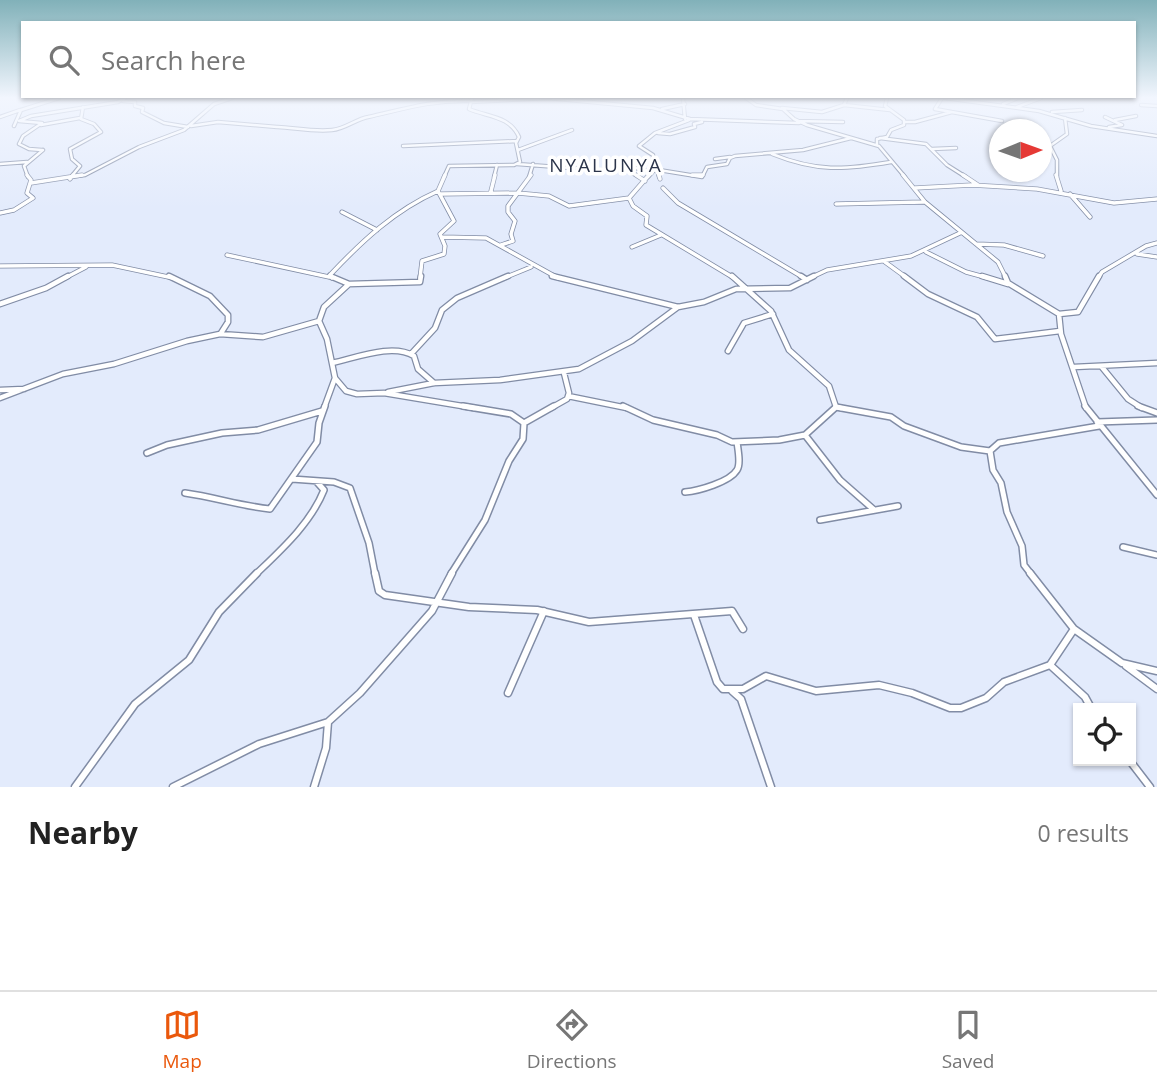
<!DOCTYPE html>
<style>
body{margin:0;font-family:"Open Sans",sans-serif;background:#f2f2f2;color:#222}
.controls{position:absolute;right:21px;bottom:21px;display:grid;overflow:hidden;border-radius:0px;box-shadow:0 2px 5px #0004}
.controls button{width:63px;height:63px;display:grid;place-items:center;padding:0;border:0;border-bottom:2px solid #e0e0e0;background:#fff;color:#222;font:35px sans-serif}
.compass{position:absolute;left:989px;top:119px;width:63px;height:63px;border-radius:50%;background:#fff;box-shadow:0 2px 5px #0004;rotate:89deg}
.list{margin:0;padding:0;list-style:none}
h2{display:flex;justify-content:space-between;align-items:center;height:91px;margin:0;padding:0 28px;font-size:30px}
h2 small{font-size:23px;font-weight:400;color:#767676}
.icon{flex:none;width:38px;height:38px;fill:none;stroke:currentColor;stroke-width:2;stroke-linecap:round;stroke-linejoin:round}
.map{position:relative;flex:none;width:1157px;height:787px;overflow:hidden}
.search{position:absolute;background:#fff;box-shadow:0 2px 5px #0004;left:21px;right:21px;top:21px;height:77px;display:flex;align-items:center;gap:18px;box-sizing:border-box;padding:0 24px;border-radius:0px;color:#767676;font-size:26px}
.sheet{height:203px;background:#fff}
nav{display:flex;justify-content:space-around;align-items:center;box-sizing:border-box;height:98px;border-top:2px solid #e0e0e0;background:#fff;font-size:19px;color:#767676}
nav a{display:grid;justify-items:center;gap:4px}
nav .on{color:#ea580c}
.map>svg:first-child{display:block}
.lines{fill:none;stroke-linecap:round;stroke-linejoin:round}
.minor-far4-casing{stroke:#818ca5;stroke-width:4.5}
.minor-far3-casing{stroke:#818ca5;stroke-width:5}
.minor-far2-casing{stroke:#818ca5;stroke-width:7}
.minor-far1-casing{stroke:#818ca5;stroke-width:8}
.minor-casing{stroke:#818ca5;stroke-width:9}
.minor-far4{stroke:#fff;stroke-width:2.5}
.minor-far3{stroke:#fff;stroke-width:3.5}
.minor-far2{stroke:#fff;stroke-width:4.5}
.minor-far1{stroke:#fff;stroke-width:5}
.minor{stroke:#fff;stroke-width:6}
.labels{text-anchor:middle;dominant-baseline:central;stroke-width:7;stroke-linejoin:round;paint-order:stroke}
.far-quarter-label{font-size:19px;letter-spacing:2px;fill:#2c354b;stroke:#fff}
</style>
<div class="map">
<svg width="1157" height="787" viewBox="0 0 1157 787">
<rect width="100%" height="100%" fill="#e3ebfc"/>
<g class="lines">
<g class="minor-far4-casing">
<path id="minor-far4" d="M 683,98 L 685,119
M 746,98 L 756,105 L 783,109 L 794,119 L 807,125 L 879,146 L 905,177
M 942,98 L 935,109 L 1002,121
M 945,98 L 1039,111 L 1091,126 L 1157,136
M 123,101 L 135,102 L 135,106 L 143,108 L 142,112 L 164,123 L 188,127
M 471,102 L 548,98 L 653,108 L 690,119 L 799,123
M 1003,104 L 1018,98
M 844,105 L 847,98
M 1141,105 L 1157,106
M 1017,107 L 1041,98
M 782,108 L 822,112 L 844,105 L 890,110
M 662,109 L 685,104
M 1052,112 L 1082,110
M 0,117 L 20,110
M 1105,117 L 1122,125 L 1109,127
M 1115,120 L 1136,116
M 797,121 L 843,122
M 904,122 L 915,122 L 952,112
M 42,123 L 19,121 L 31,116 L 118,102 L 125,98
M 42,123 L 23,136 L 19,144 L 29,149 L 42,150
M 41,125 L 80,118
M 14,126 L 21,110 L 59,98
M 191,126 L 218,122 L 277,127
M 278,127 C 295,128 315,132 332,130 C 345,129 356,119 368,117 C 404,109 431,100 469,101
M 658,133 L 670,134 L 695,127 L 694,124 L 702,122
M 880,138 L 926,144 L 947,165 L 966,177
M 877,145 L 877,139 L 887,137 L 891,130 L 904,125 L 904,120 L 885,106 L 887,98
M 403,146 L 517,141
M 932,149 L 956,148
M 518,150 L 572,130
M 772,154 C 817,172 844,170 891,162
M 715,159 L 730,157
M 0,164 L 27,162
M 517,164 L 598,170 L 636,168 L 651,172
M 659,170 L 702,177 L 707,167 L 727,164 L 730,158 L 735,156 L 803,150 L 851,138
M 629,171 L 639,177
M 28,177 L 24,166 L 43,150
M 70,177 L 85,175 L 139,147 L 184,130 L 214,104 L 232,98
M 71,177 L 80,166 L 72,159 L 70,149 L 101,132 L 94,124 L 81,119 L 83,107
M 444,177 L 449,166 L 514,165 L 520,162 L 516,143 L 519,137 C 510,116 488,117 469,109 L 472,98
M 494,177 L 497,165
M 529,177 L 533,164
M 648,177 L 658,166
M 659,177 L 653,155 L 639,146 L 655,133 L 689,120
M 1057,177 L 1057,160 L 1050,146 L 1067,134 L 1065,118"/>
</g>
<g class="minor-far3-casing">
<path id="minor-far3" d="M 636,175 L 645,181
M 649,175 L 629,198 L 633,206 L 647,216 L 646,225 L 734,278
M 659,175 L 660,179
M 692,175 L 703,175
M 903,175 L 925,202 L 998,262 L 1006,278
M 963,175 L 978,185
M 1056,175 L 1061,191
M 70,179 L 73,175
M 31,183 L 82,175
M 663,188 L 678,203 L 804,278
M 915,188 L 972,185 L 1037,189 L 1114,203 L 1157,199
M 491,191 L 495,175
M 518,193 L 549,196 L 569,206 L 629,198
M 441,194 L 518,193
M 1070,194 L 1090,217
M 836,204 L 924,202
M 342,212 L 377,230
M 0,213 L 14,210 L 33,198 L 27,193 L 31,180 L 27,175
M 442,237 L 486,238 L 558,278
M 976,244 L 1004,245 L 1043,256
M 501,245 L 513,241 L 511,234 L 515,221 L 508,212 L 508,206 L 531,175
M 632,247 L 661,235
M 926,252 L 966,272 L 988,278
M 1137,254 L 1157,257
M 227,255 L 329,277
M 885,262 L 907,278
M 0,266 L 112,265 L 173,278
M 65,278 L 86,267
M 332,278 L 330,275 C 362,241 395,210 438,191 L 445,175
M 420,278 L 422,261 L 444,254 L 445,246 L 440,234 L 454,221 L 438,191
M 504,278 L 531,267
M 810,278 L 827,270 L 911,256 L 960,233
M 1098,278 L 1102,272 L 1146,246 L 1157,243"/>
</g>
<g class="minor-far2-casing">
<path id="minor-far2" d="M 169,276 L 210,296 L 228,315 L 228,322 L 221,333
M 330,276 L 349,284 L 324,307 L 319,321 L 327,339 L 335,378 L 346,391 L 357,394 L 384,393 L 474,408
M 552,276 L 678,307 L 704,302 L 736,289 L 790,288 L 814,276
M 732,276 L 771,311 L 789,350 L 829,386 L 836,407
M 801,276 L 807,280
M 904,276 L 928,294 L 977,317 L 995,339 L 1060,331
M 982,276 L 1008,284
M 1005,276 L 1008,283 L 1059,314 L 1061,334 L 1086,408
M 349,284 L 420,282 L 421,276
M 0,304 L 46,288 L 68,276
M 1059,314 L 1078,312 L 1099,276
M 728,351 L 744,323 L 773,314
M 411,354 L 435,328 L 442,310 L 457,298 L 508,276
M 332,363 C 356,358 392,343 414,356 L 418,369 L 434,383
M 1101,366 L 1128,399 L 1142,408
M 1074,367 L 1157,363
M 0,390 L 24,389
M 388,392 L 434,383 L 500,380 L 579,369 L 632,341 L 678,307
M 568,396 L 627,408
M 0,398 L 63,374 L 114,364 L 187,341 L 220,334 L 263,337 L 319,321
M 836,407 L 841,408
M 324,408 L 335,378
M 551,408 L 567,399 L 569,393 L 564,373"/>
</g>
<g class="minor-far1-casing">
<path id="minor-far1" d="M 623,406 L 653,420 L 717,435 L 732,442 L 779,440 L 805,435 L 836,407
M 1085,406 L 1157,495
M 1138,406 L 1157,413
M 836,407 L 891,417 L 904,426 L 961,447 L 990,451
M 1097,422 L 1157,420
M 524,423 L 554,406
M 805,435 L 840,480 L 873,509
M 990,451 L 993,470 L 1001,483 L 1007,512 L 1022,546 L 1024,565 L 1031,574
M 990,451 L 999,443 L 1099,426
M 147,453 L 167,445 L 222,433 L 258,430 L 322,411
M 292,479 L 334,482 L 350,488 L 369,543 L 375,574
M 685,492 C 698,491 730,482 737,470 C 741,464 738,450 737,442
M 185,493 C 214,497 241,506 270,509 L 317,442 L 319,423 L 325,406
M 820,520 L 898,506
M 1123,547 L 1157,555
M 256,574 C 281,550 311,523 324,490 L 316,481
M 451,574 L 485,520 L 509,461 L 523,439 L 524,423 L 511,414 L 463,406"/>
</g>
<g class="minor-casing">
<path id="minor" d="M 375,573 L 379,591 L 385,595 L 469,607 L 537,610 L 589,622 L 732,611 L 743,629
M 1030,573 L 1074,629 L 1122,663 L 1157,671
M 694,615 L 717,682 L 723,689 L 743,689 L 766,676 L 816,691 L 879,685 L 912,693 L 950,708 L 961,708 L 986,698 L 1004,682 L 1050,665 L 1074,629
M 1050,665 L 1085,697 L 1091,708
M 1126,666 L 1157,689
M 732,691 L 741,699 L 771,787
M 508,693 L 544,611
M 1130,761 L 1150,787
M 75,787 L 135,704 L 189,660 L 219,612 L 257,573
M 173,787 L 259,744 L 328,722 L 360,693 L 432,611 L 452,573
M 314,787 L 326,748 L 328,722"/>
</g>
<use href="#minor-far4" class="minor-far4"/>
<use href="#minor-far3" class="minor-far3"/>
<use href="#minor-far2" class="minor-far2"/>
<use href="#minor-far1" class="minor-far1"/>
<use href="#minor" class="minor"/>
</g>
<linearGradient id="sky" x2="0" y2="1"><stop stop-color="#81b1b9"/><stop offset="0.47" stop-color="#f2f6fe"/><stop offset="1" stop-color="#f2f6fe" stop-opacity="0"/></linearGradient>
<rect width="1157" height="208" fill="url(#sky)"/>
<g class="labels">
<g class="far-quarter-label">
<text x="606" y="165">NYALUNYA</text>
</g>
</g>
</svg>
<div class="controls">
<button><svg class="icon" aria-label="locate" viewBox="0 0 24 24"><circle cx="12" cy="12" r="6"/><path d="M12 2v4M12 18v4M2 12h4M18 12h4"/></svg></button>
</div>
<svg class="compass" viewBox="-18 -18 36 36"><path d="M0-13l5 13h-10z" fill="#e53935"/><path d="M0 13l5-13h-10z" fill="#767676"/></svg>
<div class="search"><svg class="icon" aria-label="search" viewBox="0 0 24 24"><circle cx="10" cy="10" r="6"/><path d="M15 15l6 6"/></svg>Search here</div>
</div>
<section class="sheet">
<h2>Nearby<small>0 results</small></h2>
<ul class="list">
</ul>
</section>
<nav>
<a class="on"><svg class="icon" aria-label="map" viewBox="0 0 24 24"><path d="M3 6l6-2 6 2 6-2v14l-6 2-6-2-6 2zM9 4v14M15 6v14"/></svg>Map</a>
<a><svg class="icon" aria-label="directions" viewBox="0 0 24 24"><path d="M12 3l9 9-9 9-9-9zM9 14v-3h6M13 9l2 2-2 2"/></svg>Directions</a>
<a><svg class="icon" aria-label="saved" viewBox="0 0 24 24"><path d="M7 4h10v16l-5-4-5 4z"/></svg>Saved</a>
</nav>
